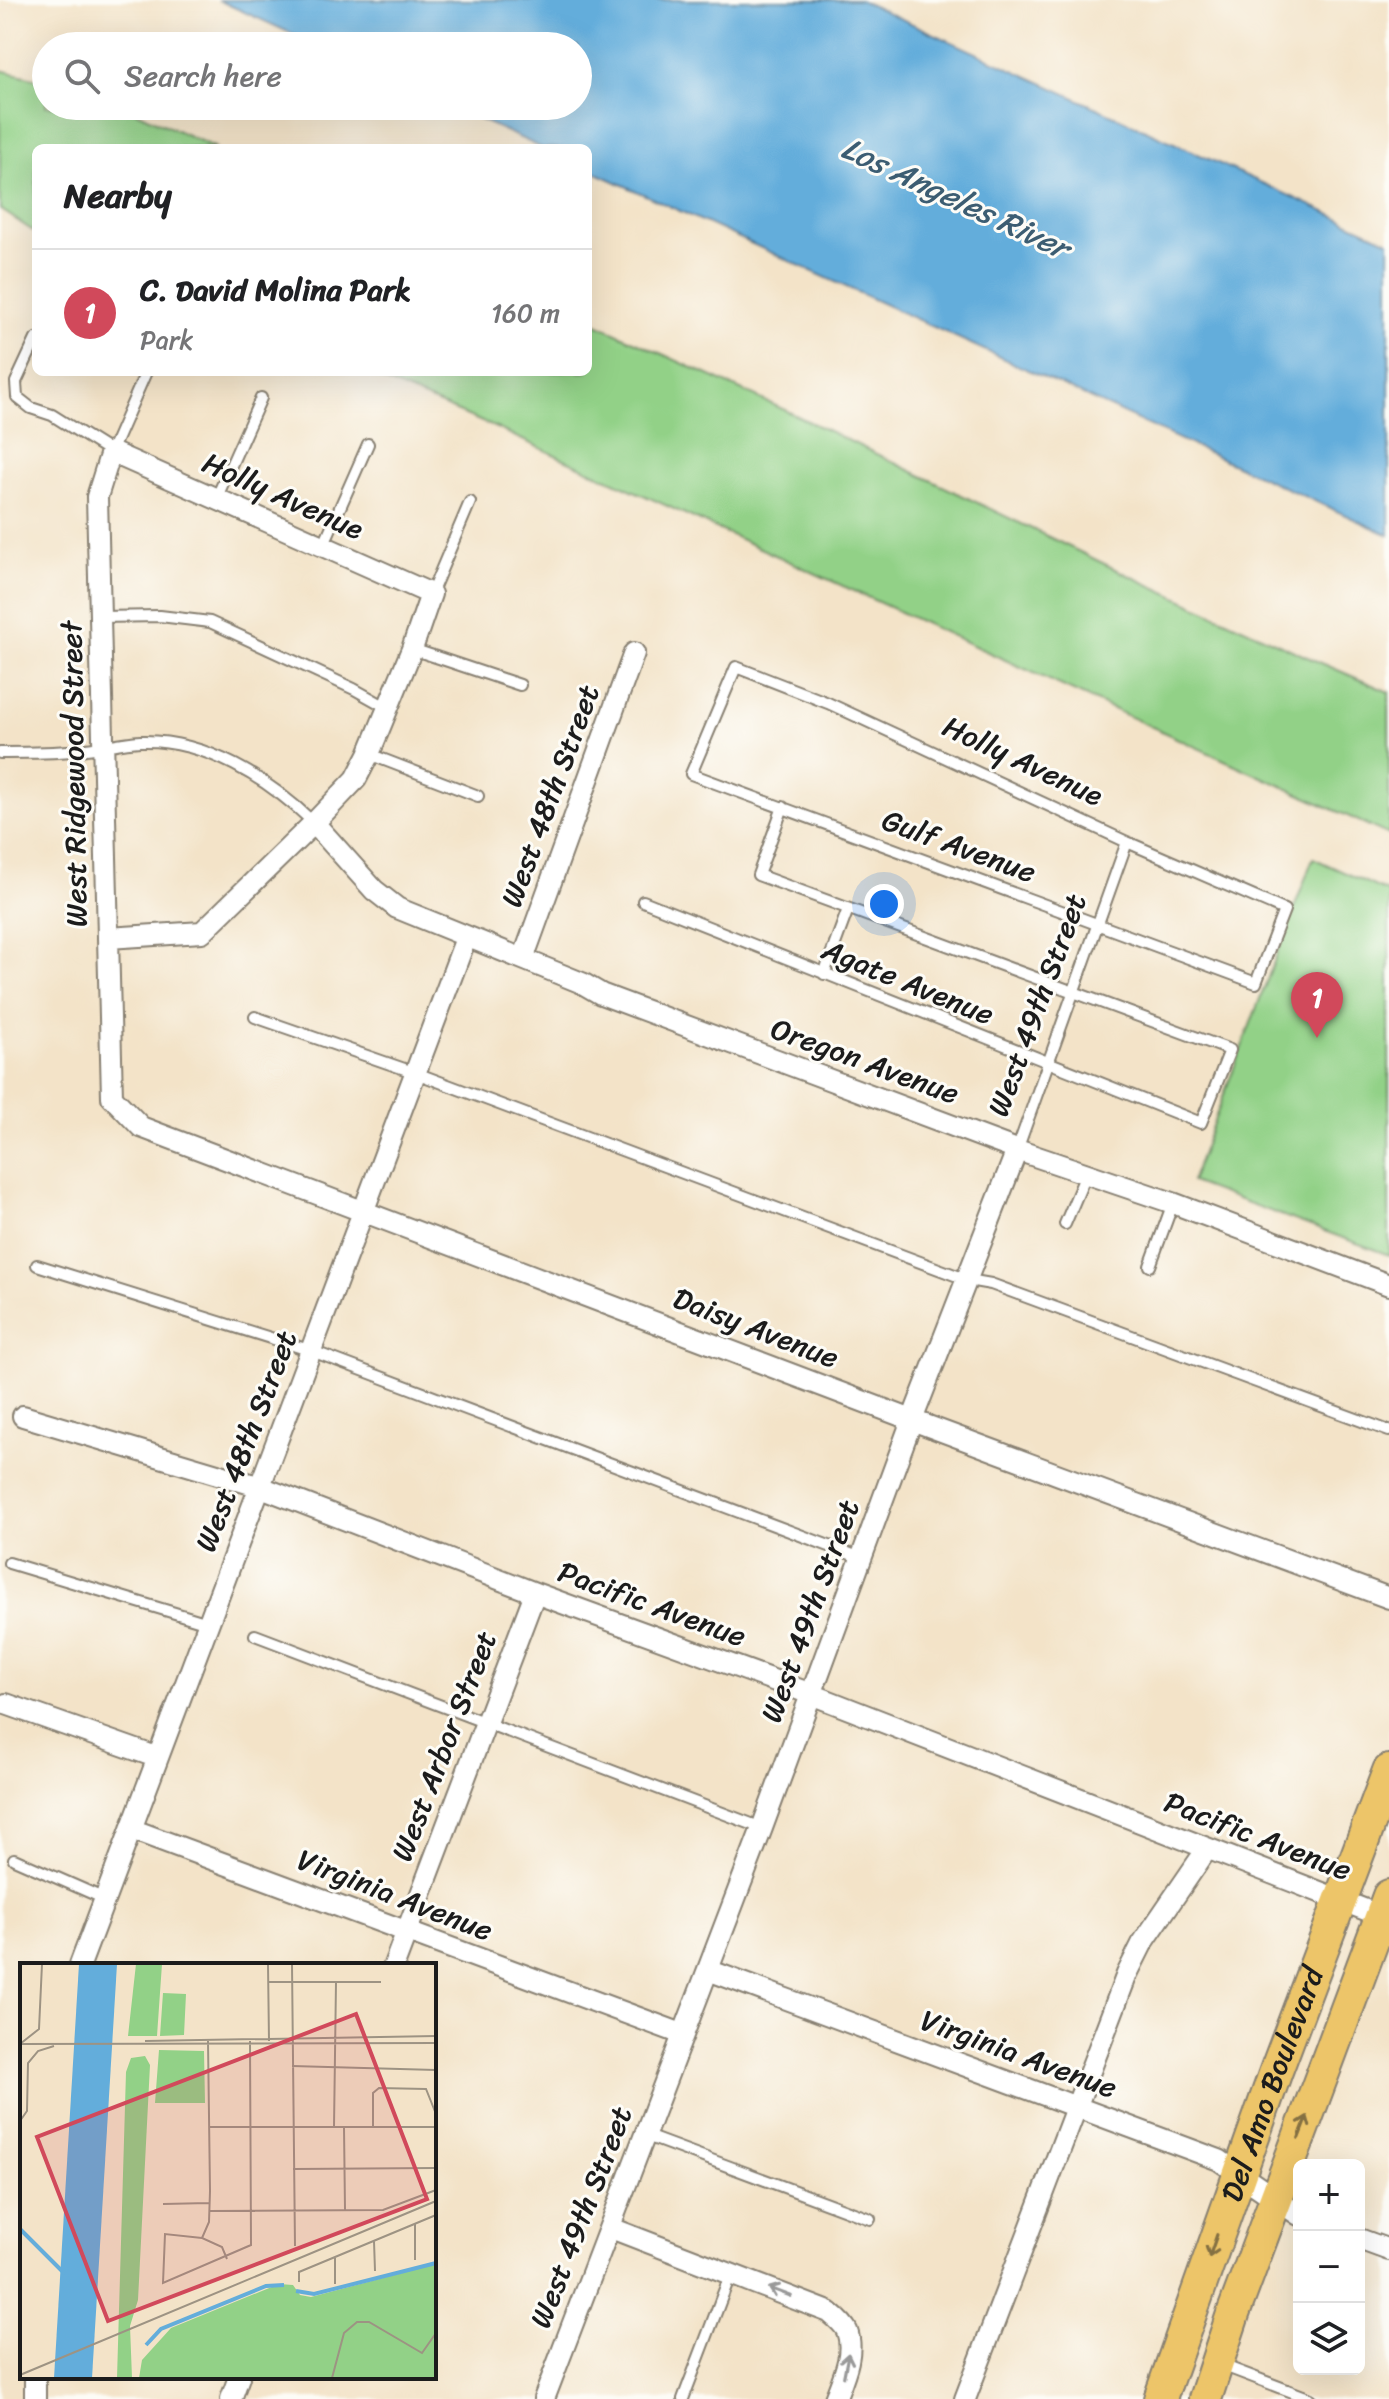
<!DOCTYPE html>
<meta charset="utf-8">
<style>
body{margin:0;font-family:Sriracha,sans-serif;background:#f6f6f6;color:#202124}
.controls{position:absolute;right:24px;bottom:24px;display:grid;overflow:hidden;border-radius:12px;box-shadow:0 8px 32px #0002}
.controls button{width:72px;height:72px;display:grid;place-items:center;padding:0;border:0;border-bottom:2px solid #e0e0e0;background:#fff;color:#202124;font:40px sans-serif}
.you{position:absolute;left:884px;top:904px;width:28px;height:28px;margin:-20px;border:6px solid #fff;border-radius:50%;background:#1a73e8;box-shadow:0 0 0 12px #1a73e833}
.badge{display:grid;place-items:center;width:52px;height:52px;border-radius:50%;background:#d1495b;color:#fff;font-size:26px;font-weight:700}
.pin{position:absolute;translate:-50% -66px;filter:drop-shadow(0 2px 4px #0008)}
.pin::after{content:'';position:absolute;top:42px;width:28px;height:24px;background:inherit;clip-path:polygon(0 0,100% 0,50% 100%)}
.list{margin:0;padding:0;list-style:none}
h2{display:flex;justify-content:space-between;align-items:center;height:104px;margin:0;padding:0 32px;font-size:34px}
h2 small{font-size:26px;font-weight:400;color:#757577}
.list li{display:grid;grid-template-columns:52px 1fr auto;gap:24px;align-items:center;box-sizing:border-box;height:128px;padding:0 32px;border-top:2px solid #e0e0e0}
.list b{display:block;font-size:30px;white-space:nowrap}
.list p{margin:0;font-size:26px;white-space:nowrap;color:#757577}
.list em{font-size:26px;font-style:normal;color:#757577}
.icon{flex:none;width:44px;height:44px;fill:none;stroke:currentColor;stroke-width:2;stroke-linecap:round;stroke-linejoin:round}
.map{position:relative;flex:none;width:1389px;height:2399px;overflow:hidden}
.search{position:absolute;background:#fff;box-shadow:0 8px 32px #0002;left:32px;top:32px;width:560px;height:88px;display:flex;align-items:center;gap:20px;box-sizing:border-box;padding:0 28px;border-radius:44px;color:#757577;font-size:30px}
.panel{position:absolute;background:#fff;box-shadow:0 8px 32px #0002;left:32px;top:144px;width:560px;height:232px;border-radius:12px}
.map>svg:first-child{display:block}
.green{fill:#92d187;stroke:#577652;stroke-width:2}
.water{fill:#63addb;stroke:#40647c;stroke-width:2}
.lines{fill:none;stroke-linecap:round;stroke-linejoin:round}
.service-casing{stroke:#888072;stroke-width:14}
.minor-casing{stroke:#888072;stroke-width:24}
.primary-casing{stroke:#888072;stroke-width:36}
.service{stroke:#fff;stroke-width:10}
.minor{stroke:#fff;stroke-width:20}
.primary{stroke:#edc569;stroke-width:32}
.oneway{stroke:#847042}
.oneway2{stroke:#999}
.labels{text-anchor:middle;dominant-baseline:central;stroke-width:6;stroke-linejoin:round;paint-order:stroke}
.street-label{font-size:30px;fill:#1c1c1c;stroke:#fdfcf7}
.water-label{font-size:32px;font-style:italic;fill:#3c5d72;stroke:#fdfcf7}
.inset-river{fill:none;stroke:#63addb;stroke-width:4}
.inset-road{fill:none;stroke:#9d9383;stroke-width:2}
.view{fill:#d1495b;fill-opacity:0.15;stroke:#d1495b;stroke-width:4}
.inset-edge{fill:none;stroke:#1c1c1c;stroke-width:4}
</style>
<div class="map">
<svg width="1389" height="2399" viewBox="0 0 1389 2399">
<rect width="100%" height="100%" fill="#fdfcf7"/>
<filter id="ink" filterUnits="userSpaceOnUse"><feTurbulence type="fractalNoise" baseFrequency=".0125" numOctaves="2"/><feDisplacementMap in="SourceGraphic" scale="16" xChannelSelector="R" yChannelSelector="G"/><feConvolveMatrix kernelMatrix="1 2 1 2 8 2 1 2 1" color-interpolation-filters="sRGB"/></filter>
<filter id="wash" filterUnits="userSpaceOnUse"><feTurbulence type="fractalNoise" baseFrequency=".006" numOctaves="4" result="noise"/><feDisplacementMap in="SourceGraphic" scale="32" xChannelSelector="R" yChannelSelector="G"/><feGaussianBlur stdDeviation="1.8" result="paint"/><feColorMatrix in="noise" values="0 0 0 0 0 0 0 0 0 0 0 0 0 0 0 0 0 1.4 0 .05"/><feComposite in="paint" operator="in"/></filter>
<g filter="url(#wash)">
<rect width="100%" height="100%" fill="#f3e3c8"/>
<path class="green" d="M 0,70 L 46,81 L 46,106 L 123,106 L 216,148 L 36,148 L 36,233 L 0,209 Z
M 588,320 L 787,411 L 1113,568 L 1305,656 L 1389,692 L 1389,835 L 494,427 L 363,372 L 588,372 Z
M 1313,858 L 1389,893 L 1389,1255 L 1191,1182 Z"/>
<path class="water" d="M 218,0 L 860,0 L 1389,241 L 1389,535 L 588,169 L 588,148 L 542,148 L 450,106 L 578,106 L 578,46 L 319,46 Z"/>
</g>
<g filter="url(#ink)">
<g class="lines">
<g class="service-casing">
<path id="service" d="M 36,339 L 16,382 L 17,397 L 31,408 L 52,415 L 111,452 L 146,372
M 216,499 L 261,398
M 323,546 L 368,444
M 431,594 L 470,502
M 100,617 L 160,616 L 210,622 L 354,689 L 388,708
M 412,649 L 520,685
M 736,667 L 828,703 L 1127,842 L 1284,910 L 1256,983 L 691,774 Z
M 0,753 C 28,752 58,754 86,749 C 104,747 122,742 140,741 C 206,739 268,779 314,823
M 369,754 L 478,796
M 643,901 L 1201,1123 L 1230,1050 L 758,875 L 783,807
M 824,974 L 848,909
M 255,1017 L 416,1073 L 968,1280 L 991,1284 L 1389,1431
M 1017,1150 L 1127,842
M 1065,1224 L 1087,1172
M 37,1265 L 312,1351 L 861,1558
M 1150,1266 L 1173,1203
M 9,1563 L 208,1623
M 255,1635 L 762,1828
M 14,1859 L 105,1899
M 644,2135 L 870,2219
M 1219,2364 L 1311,2399
M 683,2399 L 731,2273"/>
</g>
<g class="minor-casing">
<path id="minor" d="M 314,823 L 356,779 L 369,754 L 412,649 L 431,594 L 111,452 L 97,497 L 112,1097 L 141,1127 L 912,1420 L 1389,1598
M 108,938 L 202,932 L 314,823 L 374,890 L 397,908 L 582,983 L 601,994 L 1017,1150 L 1173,1203 L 1389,1285
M 523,959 L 634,653
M 23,1416 L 261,1487 L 535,1593 L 811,1694 L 1389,1919
M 6,1704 L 156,1757
M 131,1829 L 682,2034
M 80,1965 L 466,938
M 394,1965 L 535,1593
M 708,1970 L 1219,2160 L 1299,2215
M 611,2228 L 829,2312 C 835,2317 844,2324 847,2331 C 855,2353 843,2378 835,2399
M 1359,2239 L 1389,2250
M 35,2377 L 35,2399
M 231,2399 L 239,2377
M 544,2399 L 762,1828 L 912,1420 L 1017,1150
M 965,2399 L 1127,1974 L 1142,1944 L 1207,1849"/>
</g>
<g class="primary-casing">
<g id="primary">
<path id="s1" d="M 1160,2399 L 1276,2071 L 1389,1771"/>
<path d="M 1205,2399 L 1233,2314 L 1389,1896"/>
</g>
</g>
<use href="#service" class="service"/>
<use href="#minor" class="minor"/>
<use href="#primary" class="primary"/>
</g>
<defs><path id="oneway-shaft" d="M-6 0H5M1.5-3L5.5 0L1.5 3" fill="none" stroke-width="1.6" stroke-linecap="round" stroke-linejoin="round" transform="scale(2)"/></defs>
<g class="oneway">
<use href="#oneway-shaft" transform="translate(1303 2127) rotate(-69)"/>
<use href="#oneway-shaft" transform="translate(1213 2246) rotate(109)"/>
</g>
<g class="oneway2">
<use href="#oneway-shaft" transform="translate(780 2292) rotate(-159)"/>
<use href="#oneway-shaft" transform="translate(846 2365) rotate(-79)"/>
</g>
</g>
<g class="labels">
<g class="street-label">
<text transform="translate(283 496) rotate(24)">Holly Avenue</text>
<text transform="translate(1023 761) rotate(25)">Holly Avenue</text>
<text transform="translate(74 774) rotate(-91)">West Ridgewood Street</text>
<text transform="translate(550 796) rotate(-70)">West 48th Street</text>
<text transform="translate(959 846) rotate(20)">Gulf Avenue</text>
<text transform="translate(908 982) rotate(22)">Agate Avenue</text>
<text transform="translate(1037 1005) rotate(-70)">West 49th Street</text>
<text transform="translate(865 1061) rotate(20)">Oregon Avenue</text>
<text transform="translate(756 1328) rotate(21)">Daisy Avenue</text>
<text transform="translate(246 1441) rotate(-69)">West 48th Street</text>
<text transform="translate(652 1604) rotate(20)">Pacific Avenue</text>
<text transform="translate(810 1611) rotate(-70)">West 49th Street</text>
<text transform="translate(444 1746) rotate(-69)">West Arbor Street</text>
<text transform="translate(1258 1836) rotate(21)">Pacific Avenue</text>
<text transform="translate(395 1895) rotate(21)">Virginia Avenue</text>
<text transform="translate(1019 2054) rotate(20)">Virginia Avenue</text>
<text stroke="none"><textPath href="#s1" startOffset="334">Del Amo Boulevard</textPath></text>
<text transform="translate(581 2217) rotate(-69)">West 49th Street</text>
</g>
<g class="water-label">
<text transform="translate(955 198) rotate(25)">Los Angeles River</text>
</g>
</g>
<g transform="translate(20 1963)">
<rect width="416" height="416" fill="#f3e3c8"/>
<path d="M 116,1 L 142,1 L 137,73 L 108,73 ZM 143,30 L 166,31 L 164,72 L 140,73 ZM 139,87 L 184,88 L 185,140 L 135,140 ZM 125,93 L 130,102 L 118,337 L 110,363 L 112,415 L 97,415 L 106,109 L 111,95 ZM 416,301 L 416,415 L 119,415 L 122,397 L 151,365 L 259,321 L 273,322 L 280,332 L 291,334 Z" fill="#92d187"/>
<path d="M 59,1 L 97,1 L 72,415 L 34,415 Z" fill="#63addb"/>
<path class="inset-river" d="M 0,266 L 45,311M 276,328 L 294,331 L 416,300M 126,382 L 141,366 L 246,323 L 264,322"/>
<path class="inset-road" d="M 248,1 L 249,78M 272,1 L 275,283M 249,19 L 361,19M 125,78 L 416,73M 188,78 L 190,228 L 189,259 L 182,275 L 202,284 L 207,296M 0,81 L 416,80M 0,81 L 19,66 L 22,1M 272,103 L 416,107M 0,158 L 7,148 L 8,100 L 18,88 L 34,83M 353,163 L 353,130 L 359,125 L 406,126 L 416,151M 189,164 L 416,164M 314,164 L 316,19M 324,164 L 325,247M 273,206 L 416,205M 143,241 L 189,240M 189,248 L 363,247 L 416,227M 395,260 L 395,297M 182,275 L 145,271 L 143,320 L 231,282 L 230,78M 354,278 L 355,308M 279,319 L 279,309 L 416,252M 315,321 L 315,294M 0,412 L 416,238M 312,415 L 324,370 L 337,359 L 349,359 L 402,390 L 416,370"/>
<path class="view" d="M 336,51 L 407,236 L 88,358 L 17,174 Z"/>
<rect width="416" height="416" class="inset-edge"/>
</g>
</svg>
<div class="controls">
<button>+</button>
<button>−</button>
<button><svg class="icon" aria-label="layers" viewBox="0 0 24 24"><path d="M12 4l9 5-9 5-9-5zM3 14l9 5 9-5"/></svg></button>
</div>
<div class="you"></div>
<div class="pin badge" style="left:1317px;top:1038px">1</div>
<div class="search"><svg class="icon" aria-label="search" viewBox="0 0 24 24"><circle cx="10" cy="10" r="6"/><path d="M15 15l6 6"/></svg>Search here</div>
<section class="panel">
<h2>Nearby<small></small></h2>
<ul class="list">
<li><span class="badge">1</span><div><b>C. David Molina Park</b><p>Park</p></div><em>160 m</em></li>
</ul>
</section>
</div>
